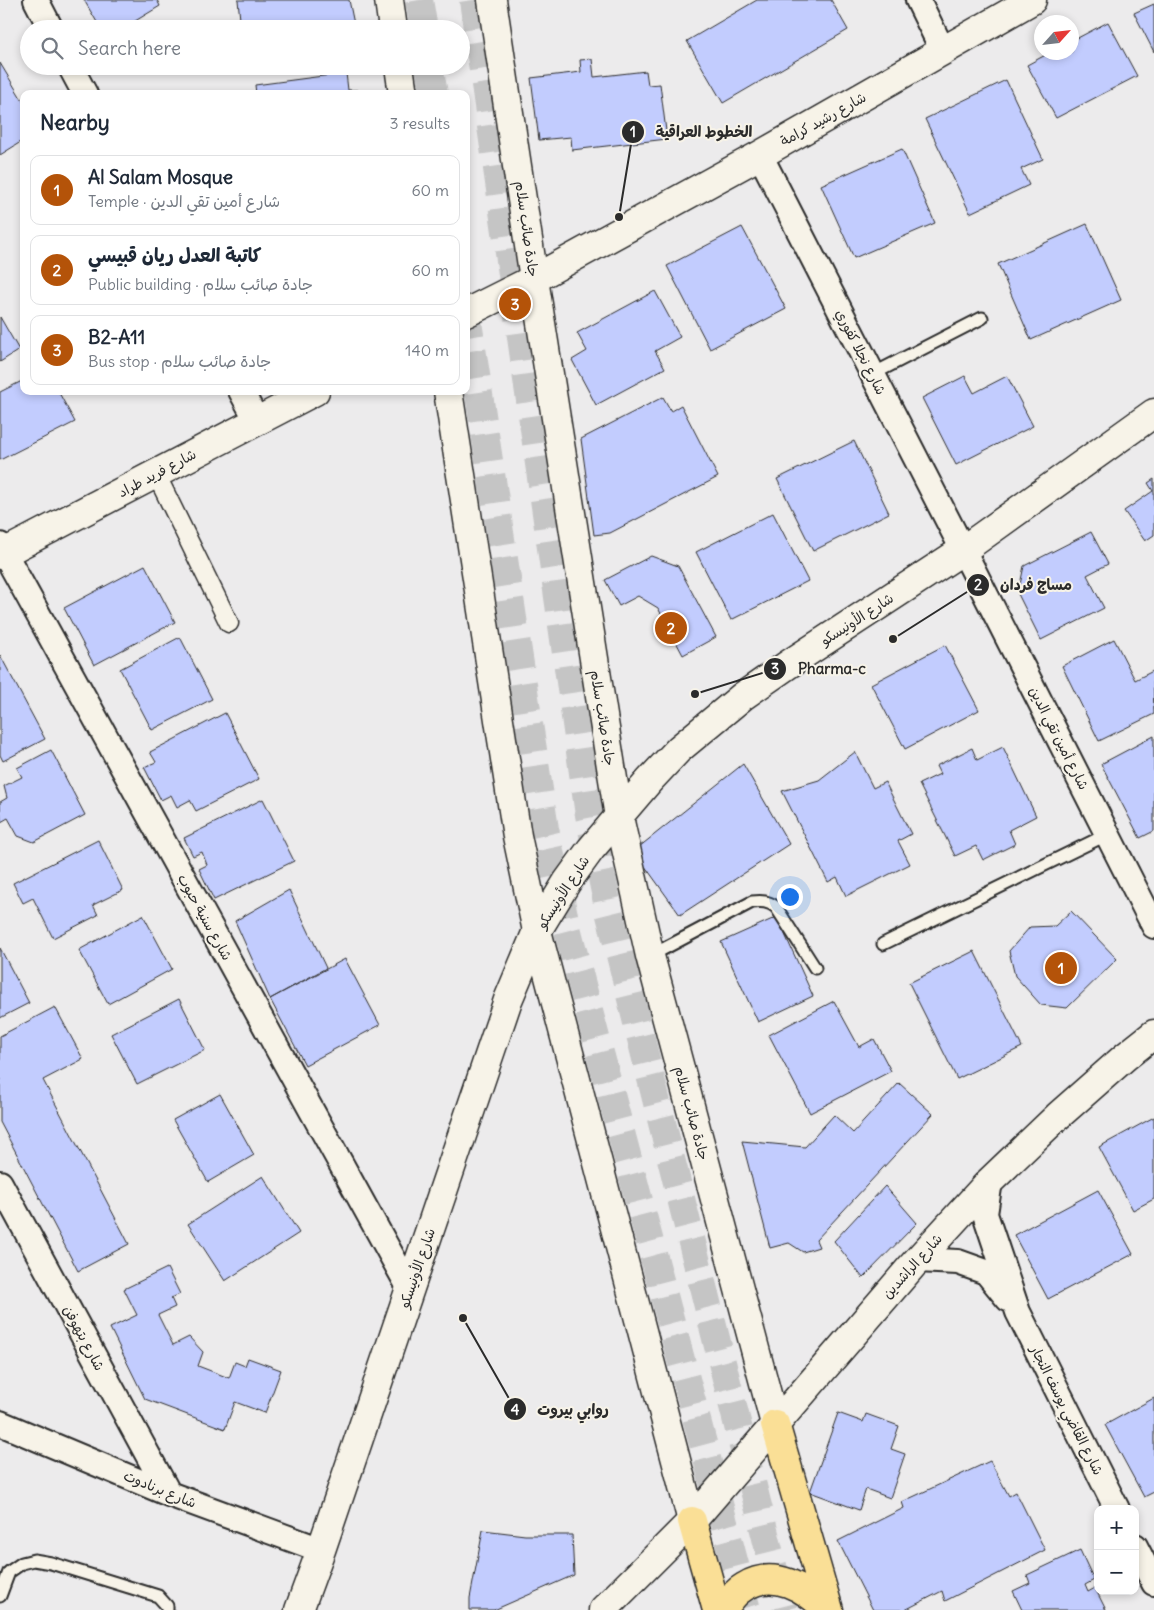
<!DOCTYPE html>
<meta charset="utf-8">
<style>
body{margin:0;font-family:Delius,"Playpen Sans Arabic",sans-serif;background:#f2f2f3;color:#1f2937}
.controls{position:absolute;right:15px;bottom:15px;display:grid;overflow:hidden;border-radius:10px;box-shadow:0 2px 8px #0003}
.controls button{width:45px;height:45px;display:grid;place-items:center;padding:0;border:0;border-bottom:1px solid #e0e1e3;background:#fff;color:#1f2937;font:25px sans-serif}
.compass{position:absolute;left:1034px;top:15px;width:45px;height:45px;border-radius:50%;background:#fff;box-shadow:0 2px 8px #0003;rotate:63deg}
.you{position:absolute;left:789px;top:896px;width:18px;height:18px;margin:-12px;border:4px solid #fff;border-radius:50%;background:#1a73e8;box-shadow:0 0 0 8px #1a73e833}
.badge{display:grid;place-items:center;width:32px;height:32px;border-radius:50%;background:#b45309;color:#fff;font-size:16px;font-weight:700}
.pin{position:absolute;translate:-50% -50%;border:2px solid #fff;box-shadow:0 1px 5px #0006}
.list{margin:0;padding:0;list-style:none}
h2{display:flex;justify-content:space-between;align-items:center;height:65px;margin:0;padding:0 20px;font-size:21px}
h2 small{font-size:16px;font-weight:400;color:#747a83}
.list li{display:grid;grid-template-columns:32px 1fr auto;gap:15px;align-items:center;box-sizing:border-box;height:70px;margin:0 10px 10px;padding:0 10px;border:1px solid #e0e1e3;border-radius:10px}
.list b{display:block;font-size:19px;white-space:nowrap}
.list p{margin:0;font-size:16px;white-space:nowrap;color:#747a83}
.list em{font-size:16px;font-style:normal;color:#747a83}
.icon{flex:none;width:28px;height:28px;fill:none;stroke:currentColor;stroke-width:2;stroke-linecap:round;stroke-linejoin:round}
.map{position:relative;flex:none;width:1154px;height:1610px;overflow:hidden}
.search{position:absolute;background:#fff;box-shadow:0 2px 8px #0003;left:20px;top:20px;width:450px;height:55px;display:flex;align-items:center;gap:12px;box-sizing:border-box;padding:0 18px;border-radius:28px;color:#747a83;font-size:19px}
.panel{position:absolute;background:#fff;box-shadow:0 2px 8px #0003;left:20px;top:90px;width:450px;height:305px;border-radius:10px}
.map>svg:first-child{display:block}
.building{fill:#c2ccfe;stroke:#2b2b2b}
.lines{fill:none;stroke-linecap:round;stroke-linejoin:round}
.trunk-tunnel{stroke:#c5c5c5;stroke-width:28;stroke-dasharray:28 14;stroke-linecap:butt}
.service-casing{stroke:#2b2b2b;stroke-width:15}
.pedestrian-casing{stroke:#2b2b2b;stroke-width:21}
.minor-casing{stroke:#2b2b2b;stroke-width:28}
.tertiary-casing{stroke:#2b2b2b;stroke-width:31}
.secondary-casing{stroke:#2b2b2b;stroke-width:31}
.trunk-casing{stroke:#2b2b2b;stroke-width:31}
.service{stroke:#f7f3e8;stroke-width:11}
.pedestrian{stroke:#f7f3e8;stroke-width:18}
.minor{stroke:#f7f3e8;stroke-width:24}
.tertiary{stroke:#f7f3e8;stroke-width:28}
.secondary{stroke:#f7f3e8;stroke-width:28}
.trunk{stroke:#fadf96;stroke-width:28}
.labels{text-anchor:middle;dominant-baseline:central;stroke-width:4;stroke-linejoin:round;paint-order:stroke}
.street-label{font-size:14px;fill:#2b2b2b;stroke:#f7f3e8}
.leader{fill:none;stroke:#2b2b2b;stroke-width:2}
.callout-dot{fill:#2b2b2b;stroke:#f7f3e8;stroke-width:2}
.mark-label{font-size:15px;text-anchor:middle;font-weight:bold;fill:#fff}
.callout-label{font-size:15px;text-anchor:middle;font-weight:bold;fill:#2b2b2b;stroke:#f7f3e8;stroke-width:4;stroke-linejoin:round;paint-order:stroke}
</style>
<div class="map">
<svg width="1154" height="1610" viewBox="0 0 1154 1610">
<rect width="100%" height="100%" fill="#ecebec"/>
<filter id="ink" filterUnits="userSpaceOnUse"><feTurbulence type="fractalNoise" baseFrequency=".02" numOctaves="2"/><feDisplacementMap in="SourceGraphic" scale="10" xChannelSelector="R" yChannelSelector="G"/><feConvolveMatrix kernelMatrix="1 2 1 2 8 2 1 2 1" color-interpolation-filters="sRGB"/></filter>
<g filter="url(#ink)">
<path class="building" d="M 84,0 L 157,0 L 160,6 L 122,29 L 101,29 Z
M 238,0 L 349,0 L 355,29 L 241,29 Z
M 757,0 L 831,0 L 848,30 L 723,103 L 687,41 Z
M 1154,4 L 1154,52 L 1134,13 Z
M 1108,22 L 1137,76 L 1056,118 L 1027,65 L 1051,52 L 1072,52 L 1072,41 Z
M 592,59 L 594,77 L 646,71 L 648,85 L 660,84 L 667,139 L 572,150 L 571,137 L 539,140 L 531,78 L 581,72 L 580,60 Z
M 0,63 L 24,103 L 24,140 L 0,155 Z
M 246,66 L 274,66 L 247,72 Z
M 346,73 L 348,90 L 357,90 L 359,94 L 256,94 L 255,85 Z
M 1006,80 L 1043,159 L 1021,169 L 1029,185 L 970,213 L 925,119 Z
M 902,149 L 935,223 L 854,258 L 821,185 Z
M 1087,224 L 1121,300 L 1031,340 L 998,264 Z
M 742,227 L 786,309 L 710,349 L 667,266 Z
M 655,291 L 680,337 L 655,351 L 665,368 L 596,405 L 572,360 L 587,351 L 577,333 Z
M 0,317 L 19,350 L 0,362 Z
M 965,376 L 974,393 L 1007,376 L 1033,426 L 956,465 L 922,398 Z
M 24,380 L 24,391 L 58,391 L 75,422 L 0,460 L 0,392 Z
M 663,397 L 671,411 L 681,405 L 718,477 L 610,533 L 594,535 L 581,439 Z
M 854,441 L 889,513 L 813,551 L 777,479 Z
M 1154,479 L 1154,535 L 1145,541 L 1124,511 L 1153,491 L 1148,483 Z
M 773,513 L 808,581 L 731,620 L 696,552 Z
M 1091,532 L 1108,564 L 1087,575 L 1104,608 L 1041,640 L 1018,594 L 1024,566 Z
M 651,556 L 678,566 L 716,637 L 683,655 L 658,608 L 638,596 L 619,606 L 605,580 Z
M 145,565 L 175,622 L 94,665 L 64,608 Z
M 180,637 L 212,699 L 152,730 L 120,669 Z
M 1114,639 L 1135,680 L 1153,671 L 1154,714 L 1099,741 L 1062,666 Z
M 945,645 L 979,710 L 905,749 L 871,684 Z
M 0,655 L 45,739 L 3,761 L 0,755 Z
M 225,713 L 259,779 L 196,811 L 190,800 L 177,807 L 171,795 L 161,800 L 144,767 L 156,762 L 150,752 Z
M 1154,736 L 1154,831 L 1140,838 L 1101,764 Z
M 1003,747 L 1036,816 L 1009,830 L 1015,844 L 983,860 L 976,846 L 955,856 L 919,784 L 940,774 L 936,766 L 972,748 L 977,760 Z
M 51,750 L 85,815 L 34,842 L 18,836 L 8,818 L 1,822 L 0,802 L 7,798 L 4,786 L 22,777 L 17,768 Z
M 855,752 L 873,788 L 885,782 L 911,834 L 898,841 L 910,864 L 846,896 L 837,877 L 828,882 L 782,791 L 819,780 Z
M 743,764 L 789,844 L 680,915 L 634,851 Z
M 263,799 L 294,861 L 214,900 L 199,869 L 207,865 L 202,852 L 193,856 L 184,838 Z
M 98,840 L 123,890 L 93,905 L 98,915 L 53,938 L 33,898 L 23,903 L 13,883 Z
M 289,890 L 326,968 L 270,999 L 235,921 Z
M 1071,911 L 1117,959 L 1067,1008 L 1041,1005 L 1015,976 L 1009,951 L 1030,927 L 1055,926 Z
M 143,915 L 172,969 L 108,1004 L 79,950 Z
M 777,917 L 813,996 L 758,1022 L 721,942 Z
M 0,948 L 29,1003 L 0,1018 Z
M 974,951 L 1022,1047 L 957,1079 L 909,983 Z
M 345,959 L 380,1025 L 305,1065 L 270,999 Z
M 179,999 L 205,1050 L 137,1084 L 111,1034 Z
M 834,1001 L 859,1047 L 874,1039 L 891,1071 L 810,1113 L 769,1035 Z
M 55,1007 L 83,1059 L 43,1080 L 129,1244 L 78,1271 L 0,1122 L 0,1036 Z
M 899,1083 L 933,1114 L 816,1240 L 819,1247 L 803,1252 L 789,1243 L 770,1248 L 742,1141 L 805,1147 L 834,1115 L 853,1133 Z
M 220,1094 L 254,1155 L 208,1182 L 173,1120 Z
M 1154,1117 L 1154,1199 L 1133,1210 L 1099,1147 Z
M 263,1176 L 299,1233 L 225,1281 L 188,1224 Z
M 885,1186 L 917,1223 L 863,1278 L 834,1241 Z
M 1098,1190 L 1133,1254 L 1048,1299 L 1014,1235 Z
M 167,1268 L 180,1294 L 171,1298 L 175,1307 L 158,1315 L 173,1345 L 189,1337 L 203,1352 L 198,1366 L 229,1378 L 235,1362 L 245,1366 L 248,1358 L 281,1370 L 265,1413 L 235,1402 L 225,1429 L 145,1399 L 110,1328 L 137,1315 L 124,1289 Z
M 1154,1398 L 1154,1492 L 1144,1497 L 1105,1425 Z
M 838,1413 L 863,1422 L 866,1414 L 899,1426 L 891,1449 L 905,1454 L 890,1498 L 866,1489 L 859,1510 L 810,1492 Z
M 990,1461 L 1009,1496 L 1016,1492 L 1045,1550 L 945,1601 L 942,1591 L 905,1610 L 873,1610 L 838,1541 L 904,1508 L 902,1502 Z
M 483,1530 L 525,1535 L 572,1535 L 574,1575 L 494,1610 L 470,1610 L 470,1598 Z
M 1080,1550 L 1094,1580 L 1085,1585 L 1088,1592 L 1095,1588 L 1106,1610 L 1022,1610 L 1013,1591 L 1030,1583 L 1027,1575 Z"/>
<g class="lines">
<path class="trunk-tunnel" d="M 419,0 L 424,29
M 473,0 L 589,815 L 608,907 L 784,1610
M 429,66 L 434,94
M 466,309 L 545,829 L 566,924 L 747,1610"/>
<g class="service-casing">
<path id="service" d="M 873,374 L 982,318
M 883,944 L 1108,834
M 650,956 L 752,902 C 762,901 768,901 776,907 L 815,968
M 0,1596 L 9,1572 L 22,1563 L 34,1560 L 51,1563 L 158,1596 L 167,1606 L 167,1610"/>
</g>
<g class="pedestrian-casing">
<path id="pedestrian" d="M 156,474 L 229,623"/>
</g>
<g class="minor-casing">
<path id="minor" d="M 36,0 L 51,29
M 918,0 L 943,51
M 70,66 L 85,94
M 760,155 L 963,550 L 1154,926
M 241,391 L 257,421
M 0,545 L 410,1289
M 990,1181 L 985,1214 L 1018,1312 L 1117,1509
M 0,1183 L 169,1494
M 917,1260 L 958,1262 L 986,1272 L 1008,1299
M 0,1423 L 169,1494 L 321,1550
M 1135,1546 L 1154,1583"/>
</g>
<g class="tertiary-casing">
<path id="tertiary" d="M 466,313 L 534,279 L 760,155 L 1032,0
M 0,555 L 315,391
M 299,1610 L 321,1550 L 508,1000 L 537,931 L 567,882 L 591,849 L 649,781 L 679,749 L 743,696 L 789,664 L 963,550 L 1154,413
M 603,1610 L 692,1521 L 912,1266 L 990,1181 L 1058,1116 L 1125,1057 L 1154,1034"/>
</g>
<g class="secondary-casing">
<path id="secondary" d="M 389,0 L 393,29
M 492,0 L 534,279 L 619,817 L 650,956 L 775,1424
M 399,66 L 403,94
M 448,391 L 517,836 L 537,931 L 692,1521"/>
</g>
<g class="trunk-casing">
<path id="trunk" d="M 775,1424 L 829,1610
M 692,1521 L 717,1610
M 723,1610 C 728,1602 735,1592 744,1587 C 774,1568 806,1588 827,1610"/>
</g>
<use href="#service" class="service"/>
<use href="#pedestrian" class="pedestrian"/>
<use href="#minor" class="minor"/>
<use href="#tertiary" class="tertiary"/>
<use href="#secondary" class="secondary"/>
<use href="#trunk" class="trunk"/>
</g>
</g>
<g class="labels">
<g class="street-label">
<text transform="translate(823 119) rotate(-29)">شارع رشيد كرامة</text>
<text transform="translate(527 229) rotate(82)">جادة صائب سلام</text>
<text transform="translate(861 352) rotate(63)">شارع نجلا كفوري</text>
<text transform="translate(157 473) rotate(-28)">شارع فريد طراد</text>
<text transform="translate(857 619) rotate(-33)">شارع الأونيسكو</text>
<text transform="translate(603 718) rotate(81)">جادة صائب سلام</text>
<text transform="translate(1059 738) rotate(63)">شارع أمين تقي الدين</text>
<text transform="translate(563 892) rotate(-57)">شارع الأونيسكو</text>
<text transform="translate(205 917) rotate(61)">شارع سنية حبوب</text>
<text transform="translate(692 1113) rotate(75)">جادة صائب سلام</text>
<text transform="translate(912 1266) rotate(-48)">شارع الراشدين</text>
<text transform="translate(417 1268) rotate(-71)">شارع الأونيسكو</text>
<text transform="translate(84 1338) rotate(62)">شارع بتهوفن</text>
<text transform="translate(1067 1410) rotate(63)">شارع القاضي يوسف النجار</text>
<text transform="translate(160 1489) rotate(22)">شارع برنادوت</text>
</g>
</g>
<path class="leader" d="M619 217L633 132M893 639L978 585M695 694L775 669M463 1318L515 1409"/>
<g class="callout-dot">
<circle cx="619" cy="217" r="5"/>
<circle cx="893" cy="639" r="5"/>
<circle cx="695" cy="694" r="5"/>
<circle cx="463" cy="1318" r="5"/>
<circle cx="633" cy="132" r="12"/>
<circle cx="978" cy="585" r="12"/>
<circle cx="775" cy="669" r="12"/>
<circle cx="515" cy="1409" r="12"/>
</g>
<g class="mark-label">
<text x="633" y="137">1</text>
<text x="978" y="590">2</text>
<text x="775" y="674">3</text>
<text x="515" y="1415">4</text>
</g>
<g class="callout-label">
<text x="704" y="137">الخطوط العراقية</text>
<text x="1036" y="590">مساج فردان</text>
<text x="832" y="674">Pharma-c</text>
<text x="573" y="1415">روابي بيروت</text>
</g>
</svg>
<div class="controls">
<button>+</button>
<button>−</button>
</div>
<svg class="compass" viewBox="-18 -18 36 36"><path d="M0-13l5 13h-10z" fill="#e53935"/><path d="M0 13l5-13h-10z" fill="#747a83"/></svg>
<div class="you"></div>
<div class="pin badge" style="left:1061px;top:968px">1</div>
<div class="pin badge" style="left:671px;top:628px">2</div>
<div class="pin badge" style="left:515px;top:304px">3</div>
<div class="search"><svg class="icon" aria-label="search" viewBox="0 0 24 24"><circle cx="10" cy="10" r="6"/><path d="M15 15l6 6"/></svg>Search here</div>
<section class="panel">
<h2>Nearby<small>3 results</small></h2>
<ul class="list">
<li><span class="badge">1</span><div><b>Al Salam Mosque</b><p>Temple · شارع أمين تقي الدين</p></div><em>60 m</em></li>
<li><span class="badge">2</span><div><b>كاتبة العدل ريان قبيسي</b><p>Public building · جادة صائب سلام</p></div><em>60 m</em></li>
<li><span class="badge">3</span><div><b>B2-A11</b><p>Bus stop · جادة صائب سلام</p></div><em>140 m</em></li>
</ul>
</section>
</div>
